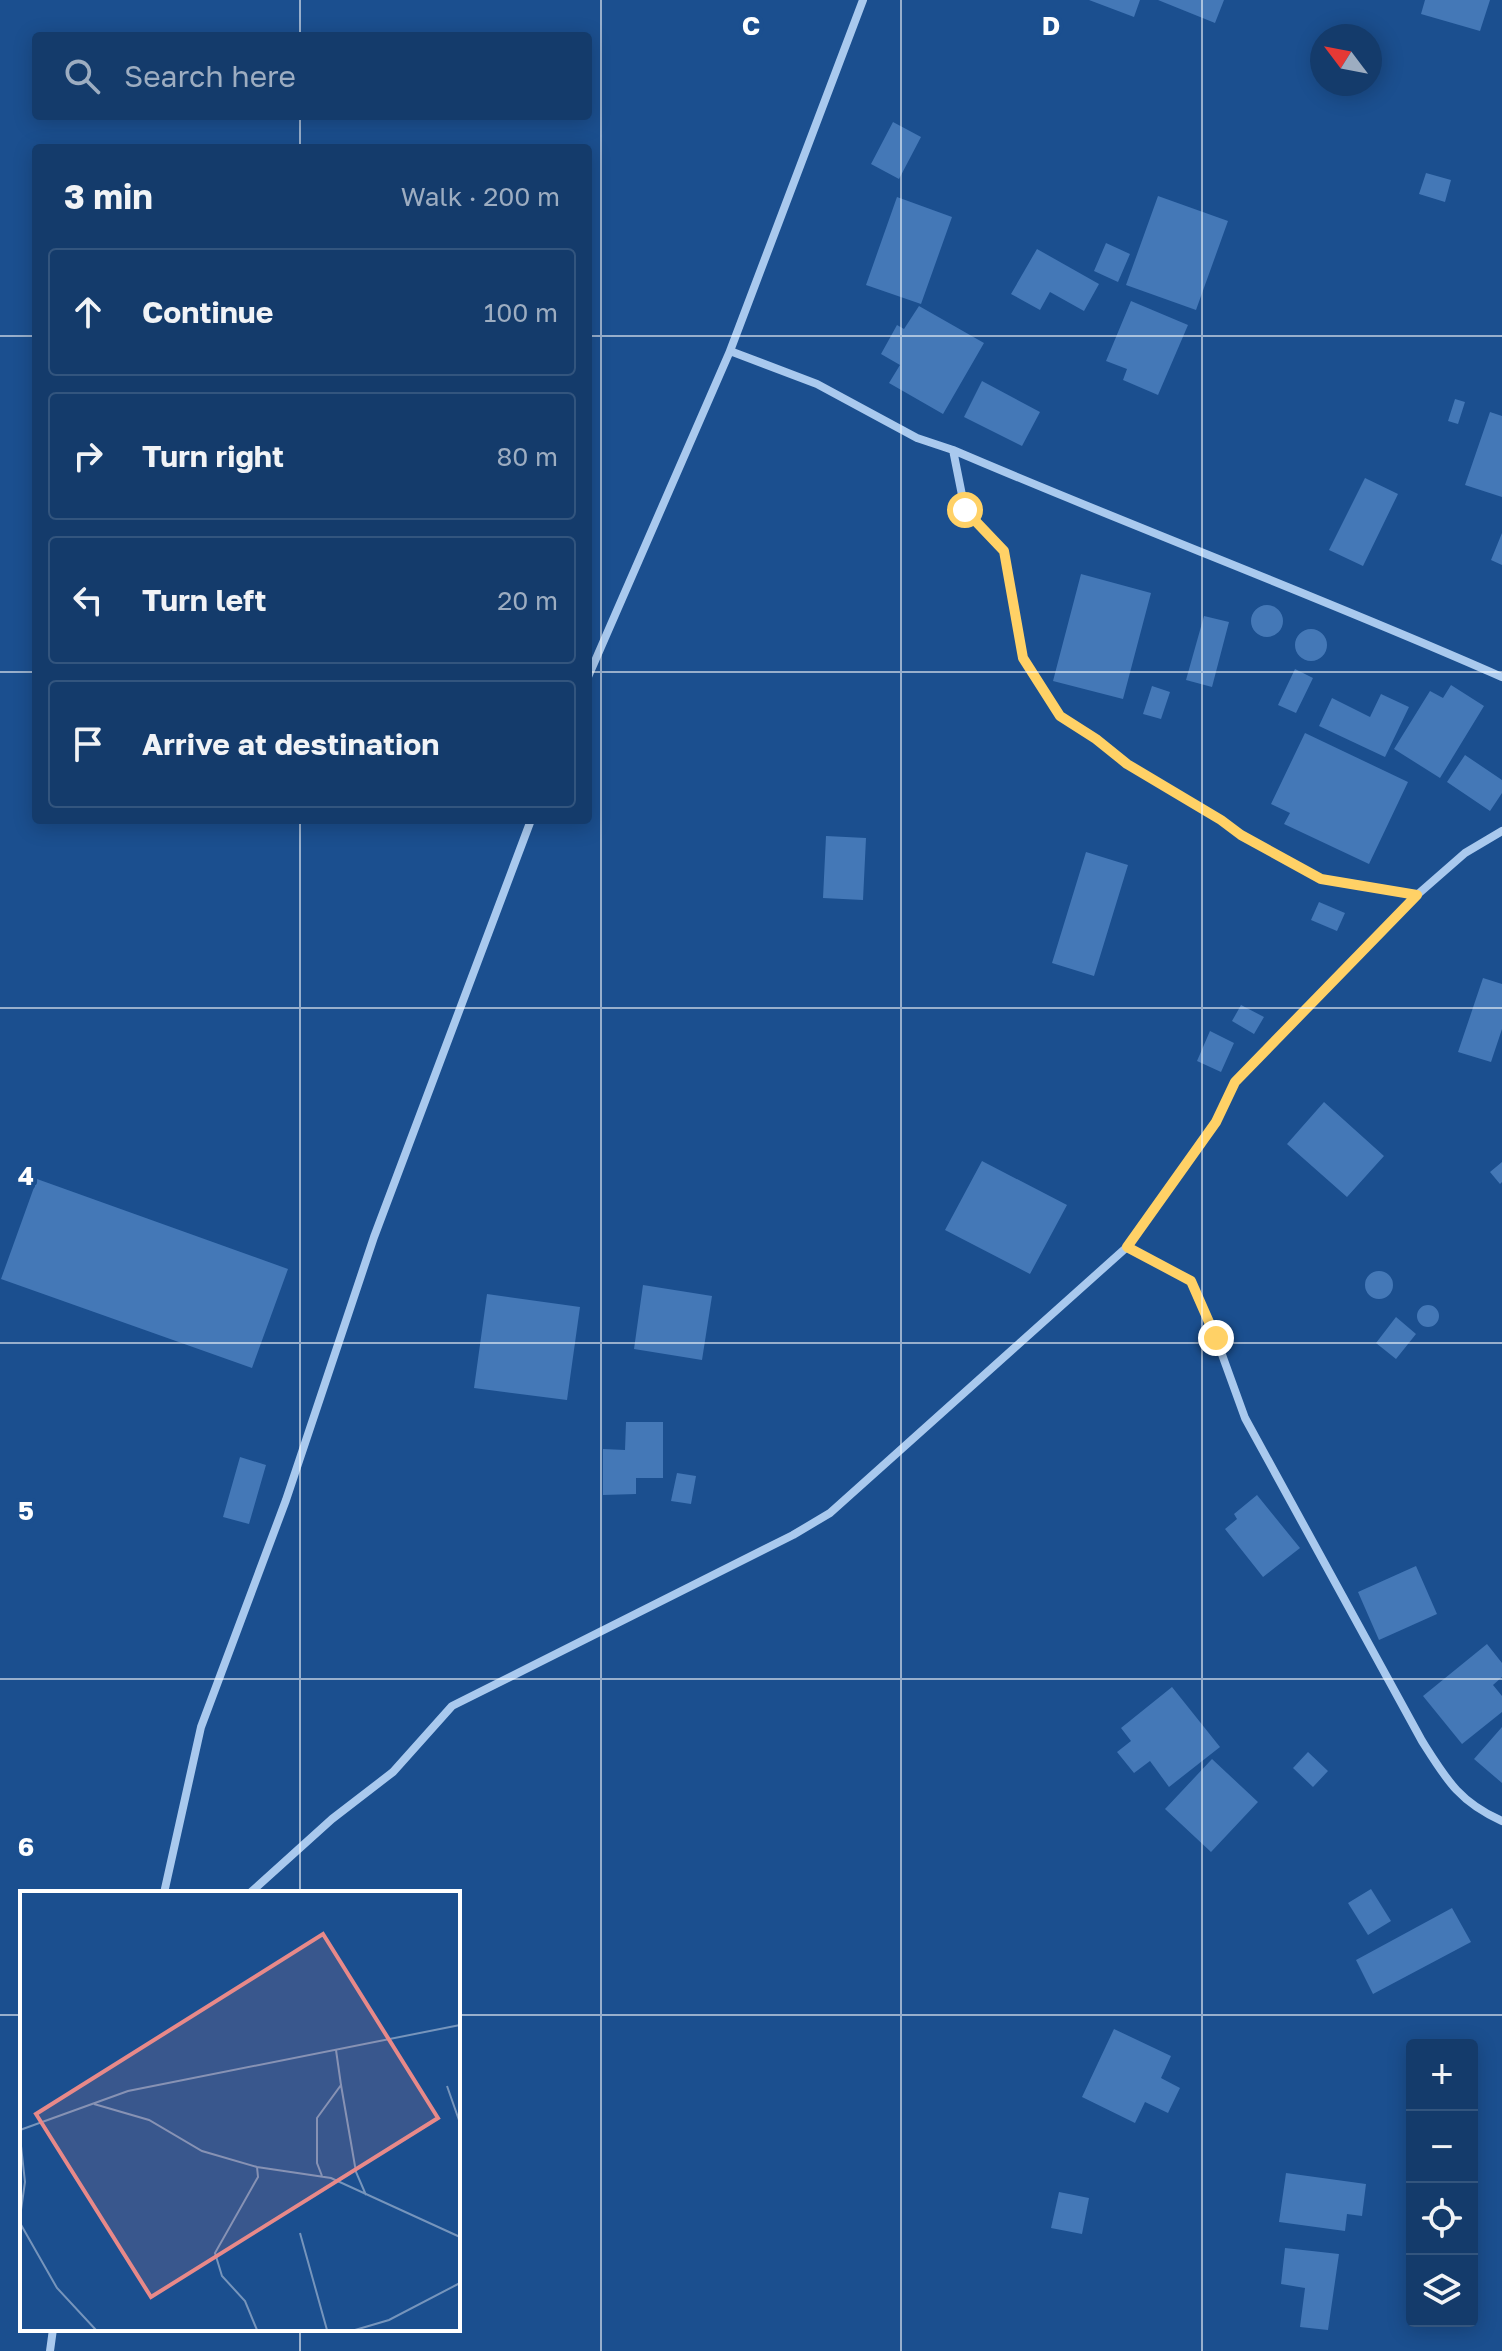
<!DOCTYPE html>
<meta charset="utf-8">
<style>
body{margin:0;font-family:"Golos Text",sans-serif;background:#214673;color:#f1f3f6}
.controls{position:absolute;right:24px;bottom:24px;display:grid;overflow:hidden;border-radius:8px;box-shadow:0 4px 20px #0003}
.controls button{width:72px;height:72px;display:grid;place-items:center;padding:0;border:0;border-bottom:2px solid #33557e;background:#143b6b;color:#f1f3f6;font:40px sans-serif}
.compass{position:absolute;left:1310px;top:24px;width:72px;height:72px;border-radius:50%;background:#143b6b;box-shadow:0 4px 20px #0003;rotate:302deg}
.stop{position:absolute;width:24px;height:24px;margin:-18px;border:6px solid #ffd166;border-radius:50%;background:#fff}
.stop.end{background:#ffd166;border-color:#fff;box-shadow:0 2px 8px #0008}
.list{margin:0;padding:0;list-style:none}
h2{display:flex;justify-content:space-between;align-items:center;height:104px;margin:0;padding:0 32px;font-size:34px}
h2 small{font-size:26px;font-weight:400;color:#9dadc1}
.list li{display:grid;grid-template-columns:52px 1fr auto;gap:24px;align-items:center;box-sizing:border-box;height:128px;margin:0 16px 16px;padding:0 16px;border:2px solid #33557e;border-radius:8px}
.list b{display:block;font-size:30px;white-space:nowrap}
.list em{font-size:26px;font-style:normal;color:#9dadc1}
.icon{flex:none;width:44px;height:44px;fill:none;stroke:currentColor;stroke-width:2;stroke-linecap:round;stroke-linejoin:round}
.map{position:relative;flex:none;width:1502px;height:2351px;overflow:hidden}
.search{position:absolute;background:#143b6b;box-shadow:0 4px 20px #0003;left:32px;top:32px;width:560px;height:88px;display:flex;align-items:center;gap:20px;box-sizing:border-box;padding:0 28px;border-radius:8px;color:#9dadc1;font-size:30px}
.panel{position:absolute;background:#143b6b;box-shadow:0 4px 20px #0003;left:32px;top:144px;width:560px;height:680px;border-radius:8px}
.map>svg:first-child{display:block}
.building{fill:#4478b7}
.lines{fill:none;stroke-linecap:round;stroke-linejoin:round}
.minor{stroke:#a9c9ee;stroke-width:8}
.route{stroke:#ffd166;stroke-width:10}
.grid{fill:none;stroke:#fff;stroke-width:2;stroke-opacity:0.55}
.inset-road{fill:none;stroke:#7695bc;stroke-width:2}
.view{fill:#e88989;fill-opacity:0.15;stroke:#e88989;stroke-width:4}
.inset-edge{fill:none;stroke:#fff;stroke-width:4}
.grid-label{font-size:26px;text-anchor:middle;font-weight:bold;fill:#fff;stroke:#1b4f8f;stroke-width:8;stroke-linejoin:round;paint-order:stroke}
</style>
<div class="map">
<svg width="1502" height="2351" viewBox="0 0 1502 2351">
<rect width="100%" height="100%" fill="#1b4f8f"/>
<path class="building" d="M 1089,0 L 1140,0 L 1134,17 Z
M 1158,0 L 1224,0 L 1215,23 Z
M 1425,0 L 1490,0 L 1480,31 L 1421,14 Z
M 893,122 L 921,137 L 899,179 L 871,164 Z
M 1426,173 L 1451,180 L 1445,202 L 1419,194 Z
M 1158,196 L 1228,221 L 1196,310 L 1126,285 Z
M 897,197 L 952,217 L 921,304 L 866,285 Z
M 1106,243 L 1130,254 L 1118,282 L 1094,271 Z
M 1037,249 L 1099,284 L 1084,311 L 1050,292 L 1040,310 L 1011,294 Z
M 1131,301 L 1188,325 L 1158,395 L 1123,380 L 1127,369 L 1106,361 Z
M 919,306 L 984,343 L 943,414 L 889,383 L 900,365 L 881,354 L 897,325 L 904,329 Z
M 982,381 L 1040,412 L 1022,446 L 964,417 Z
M 1455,399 L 1465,402 L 1458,424 L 1448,421 Z
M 1490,412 L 1502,416 L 1502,497 L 1465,485 Z
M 1365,478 L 1398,494 L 1363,566 L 1329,550 Z
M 1502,533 L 1502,565 L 1491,560 Z
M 1081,574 L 1151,593 L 1123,699 L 1053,681 Z
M1251 621a16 16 0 1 1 32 0a16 16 0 1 1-32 0Z
M 1204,616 L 1229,622 L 1212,687 L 1186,680 Z
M1295 645a16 16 0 1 1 32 0a16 16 0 1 1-32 0Z
M 1295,669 L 1313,678 L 1296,713 L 1278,705 Z
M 1451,685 L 1484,706 L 1440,778 L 1394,749 L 1430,691 L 1443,698 Z
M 1152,686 L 1170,692 L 1161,719 L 1143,714 Z
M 1381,694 L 1409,707 L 1385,757 L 1319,726 L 1332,698 L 1370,717 Z
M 1305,733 L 1408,782 L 1369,864 L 1284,824 L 1290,813 L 1271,804 Z
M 1465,755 L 1502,780 L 1502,793 L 1490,811 L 1447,782 Z
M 826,836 L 866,838 L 863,900 L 823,898 Z
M 1086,852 L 1128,865 L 1094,976 L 1052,963 Z
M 1319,902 L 1345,913 L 1337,931 L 1311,920 Z
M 1483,978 L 1502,984 L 1502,1029 L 1491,1062 L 1458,1052 Z
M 1241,1005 L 1264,1017 L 1254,1034 L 1232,1021 Z
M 1210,1031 L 1234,1043 L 1221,1072 L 1197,1061 Z
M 1324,1102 L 1384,1156 L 1347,1197 L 1287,1144 Z
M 982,1161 L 1067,1205 L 1030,1274 L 945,1230 Z
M 1502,1162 L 1502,1182 L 1500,1184 L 1490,1172 Z
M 37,1179 L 288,1269 L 252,1368 L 1,1279 Z
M1365 1285a14 14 0 1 1 28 0a14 14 0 1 1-28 0Z
M 643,1285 L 712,1296 L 702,1360 L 634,1349 Z
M 487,1294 L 580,1307 L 567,1400 L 474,1388 Z
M1417 1316a11 11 0 1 1 22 0a11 11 0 1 1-22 0Z
M 1396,1317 L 1416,1334 L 1396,1359 L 1376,1343 Z
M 626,1422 L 663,1422 L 663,1478 L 636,1478 L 636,1494 L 603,1495 L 603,1449 L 625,1450 Z
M 240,1457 L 266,1465 L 249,1524 L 223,1517 Z
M 677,1473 L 696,1476 L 691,1504 L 671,1501 Z
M 1257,1495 L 1300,1548 L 1263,1577 L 1225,1529 L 1237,1519 L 1234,1514 Z
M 1416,1566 L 1437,1614 L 1379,1640 L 1358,1592 Z
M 1487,1644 L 1502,1663 L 1502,1677 L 1493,1685 L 1502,1696 L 1502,1712 L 1462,1744 L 1423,1696 Z
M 1172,1687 L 1220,1747 L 1169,1787 L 1150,1761 L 1134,1773 L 1117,1752 L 1131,1741 L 1121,1728 Z
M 1502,1727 L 1502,1783 L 1474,1759 Z
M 1308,1752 L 1328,1771 L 1313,1787 L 1293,1768 Z
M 1212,1759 L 1258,1802 L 1211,1852 L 1165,1809 Z
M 1371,1889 L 1391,1921 L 1368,1935 L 1348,1903 Z
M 1452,1908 L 1471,1942 L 1373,1994 L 1356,1960 Z
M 1114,2029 L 1171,2056 L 1161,2078 L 1180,2088 L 1168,2113 L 1145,2102 L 1135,2123 L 1082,2097 Z
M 1286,2173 L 1366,2184 L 1362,2216 L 1347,2214 L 1345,2231 L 1279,2222 Z
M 1059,2192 L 1089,2198 L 1082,2234 L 1051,2228 Z
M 1285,2248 L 1339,2254 L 1328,2330 L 1300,2327 L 1305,2288 L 1281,2284 Z"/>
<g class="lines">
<path class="minor" d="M 730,351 L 817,384 L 917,438 L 953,450 L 965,510 L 1004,551 L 1023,658 L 1060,716 L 1096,739 L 1127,764 L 1221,820 L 1241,835 L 1321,879 L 1417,895
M 953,450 C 1135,528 1321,597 1502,677
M 588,677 L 730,351 L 863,0
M 1127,1247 L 1191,1281 L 1216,1338 L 1245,1418 L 1422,1741 C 1446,1779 1459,1802 1502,1821
M 164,1893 L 201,1727 L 286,1500 L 374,1237 L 531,820
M 250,1893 L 332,1819 L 393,1772 L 452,1706 L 793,1535 L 830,1513 L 1127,1247 L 1216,1122 L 1235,1082 L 1417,895 L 1465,853 L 1502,831
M 50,2351 L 53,2329"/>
</g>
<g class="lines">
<path class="route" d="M 965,510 L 1004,551 L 1023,658 L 1060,716 L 1096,739 L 1127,764 L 1221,820 L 1241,835 L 1321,879 L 1417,895 L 1235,1082 L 1216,1122 L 1127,1247 L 1191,1281 L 1216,1338"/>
</g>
<path class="grid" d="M 300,0 L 300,36M 601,0 L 601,2351M 901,0 L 901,2351M 1202,0 L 1202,2351M 300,116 L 300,148M 0,336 L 36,336M 588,336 L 1502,336M 0,672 L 36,672M 588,672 L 1502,672M 300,820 L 300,1893M 0,1008 L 1502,1008M 0,1343 L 1502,1343M 0,1679 L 1502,1679M 0,2015 L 22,2015M 458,2015 L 1502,2015M 300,2329 L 300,2351"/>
<g transform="translate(20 1891)">
<rect width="440" height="440" fill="#1b4f8f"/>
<path class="inset-road" d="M 321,194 L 336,281 L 346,304M 427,195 L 440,232M 74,213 L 129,229 L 182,260 L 237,276 L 311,287 L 440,346M 0,239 L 108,200 L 440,134M 0,246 L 5,291 L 0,326M 237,276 L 238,286 L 195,362 L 202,385 L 225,410 L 237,439M 302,285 L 297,272 L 297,227 L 321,194 L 316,159M 0,332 L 37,397 L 76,439M 280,342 L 307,439M 335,439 L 369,429 L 440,392"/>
<path class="view" d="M 303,43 L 418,227 L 131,406 L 16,223 Z"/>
<rect width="440" height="440" class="inset-edge"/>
</g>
<g class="grid-label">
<text x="751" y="35">C</text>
<text x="1051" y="35">D</text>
<text x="26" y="1185">4</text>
<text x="26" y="1520">5</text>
<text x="26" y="1856">6</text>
</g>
</svg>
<div class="controls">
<button>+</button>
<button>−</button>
<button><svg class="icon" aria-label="locate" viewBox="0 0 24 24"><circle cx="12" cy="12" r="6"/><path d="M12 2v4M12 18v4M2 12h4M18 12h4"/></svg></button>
<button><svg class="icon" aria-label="layers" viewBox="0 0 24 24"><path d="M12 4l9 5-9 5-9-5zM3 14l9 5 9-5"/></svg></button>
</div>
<svg class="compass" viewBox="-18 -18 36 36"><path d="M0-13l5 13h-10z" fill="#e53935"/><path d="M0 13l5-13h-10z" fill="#9dadc1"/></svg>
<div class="stop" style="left:965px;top:510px"></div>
<div class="stop end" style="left:1216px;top:1338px"></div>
<div class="search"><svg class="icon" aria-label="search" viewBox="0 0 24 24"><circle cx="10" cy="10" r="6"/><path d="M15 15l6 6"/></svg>Search here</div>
<section class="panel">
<h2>3 min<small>Walk · 200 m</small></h2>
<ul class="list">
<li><svg class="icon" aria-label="ahead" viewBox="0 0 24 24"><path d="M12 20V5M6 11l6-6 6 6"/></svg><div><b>Continue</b></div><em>100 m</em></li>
<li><svg class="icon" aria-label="right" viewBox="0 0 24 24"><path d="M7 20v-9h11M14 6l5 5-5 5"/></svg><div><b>Turn right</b></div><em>80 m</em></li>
<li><svg class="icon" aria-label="left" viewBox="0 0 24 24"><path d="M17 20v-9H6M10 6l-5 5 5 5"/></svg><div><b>Turn left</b></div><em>20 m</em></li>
<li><svg class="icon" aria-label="arrive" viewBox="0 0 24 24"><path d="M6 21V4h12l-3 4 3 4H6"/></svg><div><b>Arrive at destination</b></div></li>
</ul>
</section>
</div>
